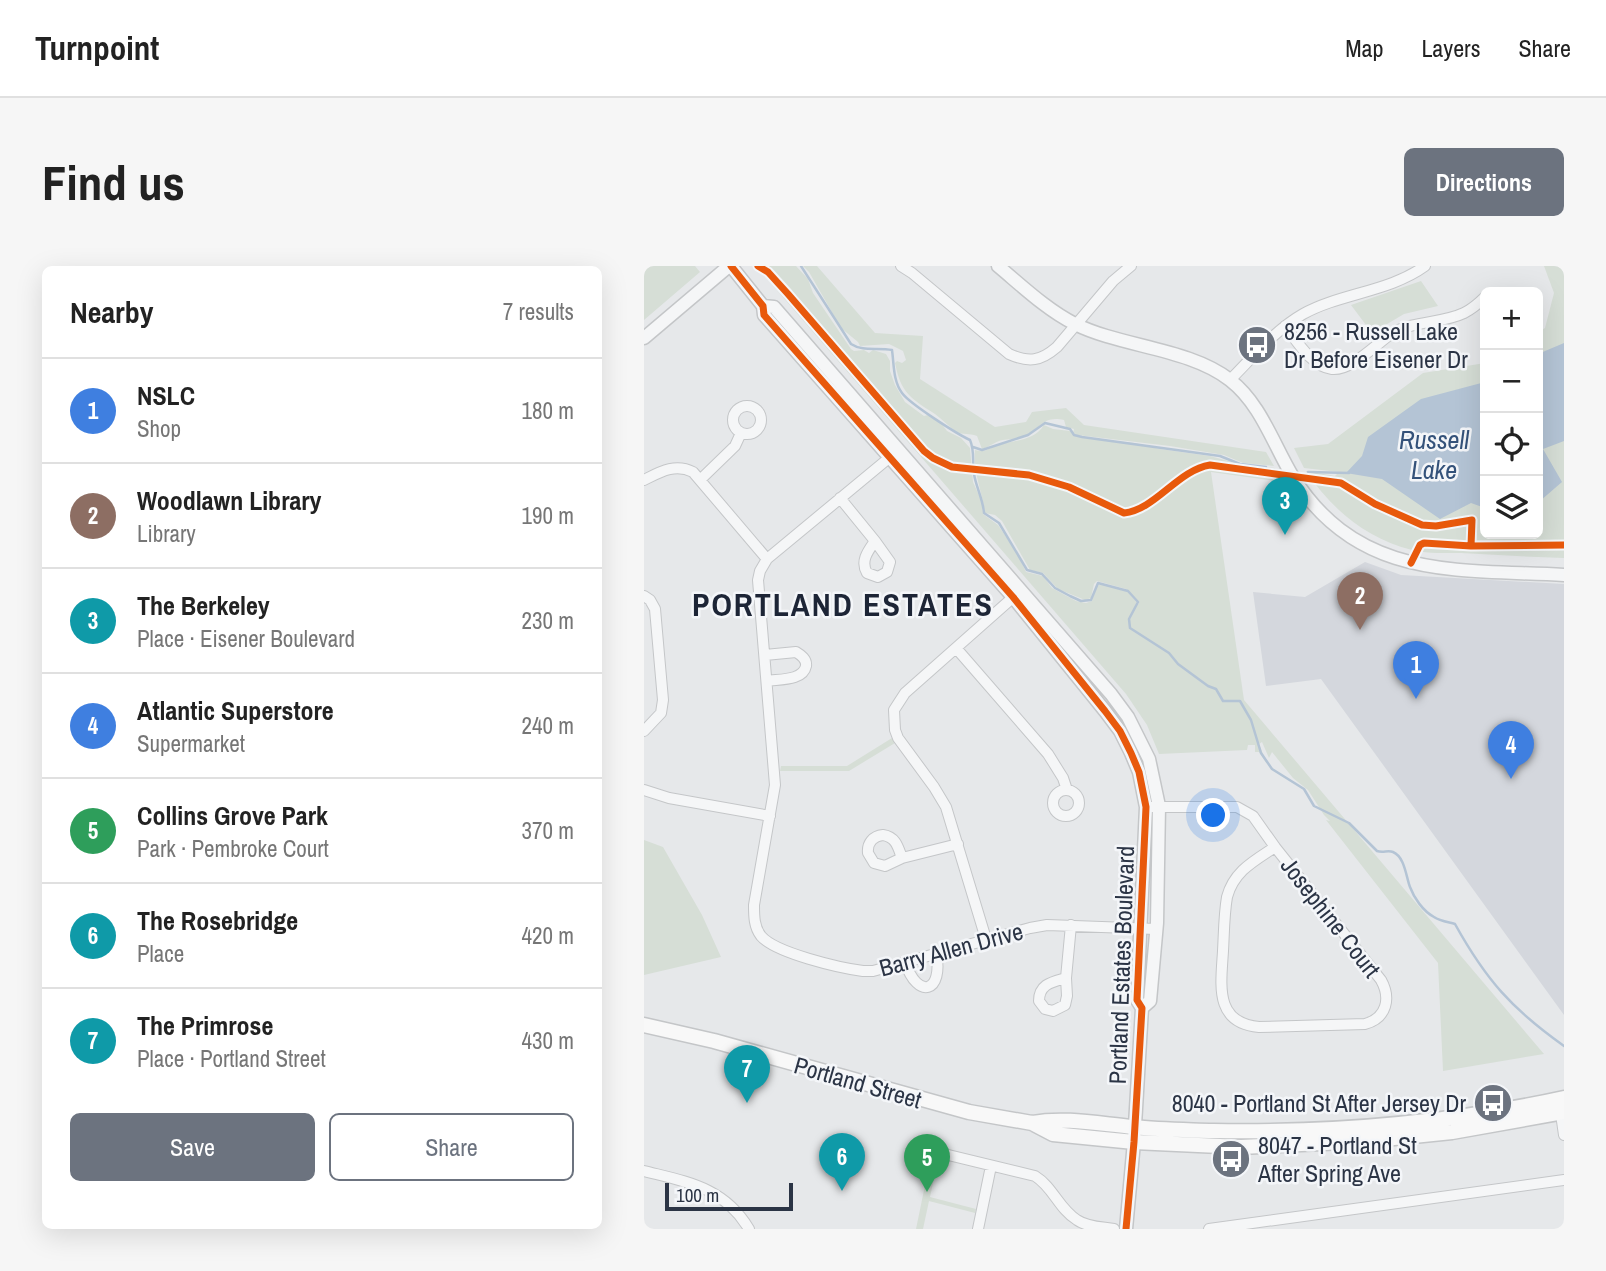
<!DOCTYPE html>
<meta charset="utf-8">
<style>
body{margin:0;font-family:"Archivo Narrow",sans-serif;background:#f6f6f6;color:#222}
.controls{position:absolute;right:21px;top:21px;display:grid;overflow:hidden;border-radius:10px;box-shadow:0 7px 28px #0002}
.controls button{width:63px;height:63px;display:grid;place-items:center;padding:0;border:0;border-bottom:2px solid #e0e0e0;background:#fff;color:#222;font:35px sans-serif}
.scale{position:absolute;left:21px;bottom:18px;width:128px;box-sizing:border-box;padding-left:7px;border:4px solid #2b3445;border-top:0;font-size:19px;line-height:24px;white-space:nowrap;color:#2b3445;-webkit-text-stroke:5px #f4f6f9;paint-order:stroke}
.you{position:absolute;left:570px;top:550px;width:24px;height:24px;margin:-18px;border:5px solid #fff;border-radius:50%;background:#1a73e8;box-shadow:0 0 0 10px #1a73e833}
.badge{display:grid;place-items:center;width:46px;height:46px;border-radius:50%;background:#6c737f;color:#fff;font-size:23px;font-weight:700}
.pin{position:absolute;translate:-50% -58px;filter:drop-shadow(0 2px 4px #0008)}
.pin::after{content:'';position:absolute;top:37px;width:24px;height:21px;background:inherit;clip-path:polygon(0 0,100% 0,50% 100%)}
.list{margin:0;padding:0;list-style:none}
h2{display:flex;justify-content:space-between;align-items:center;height:91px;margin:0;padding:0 28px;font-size:30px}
h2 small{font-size:23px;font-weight:400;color:#767676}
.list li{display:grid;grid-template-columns:46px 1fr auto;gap:21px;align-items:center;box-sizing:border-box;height:105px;padding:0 28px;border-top:2px solid #e0e0e0}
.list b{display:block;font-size:26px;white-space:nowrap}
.list p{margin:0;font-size:23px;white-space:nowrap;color:#767676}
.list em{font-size:23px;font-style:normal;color:#767676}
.actions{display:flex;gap:14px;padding:21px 28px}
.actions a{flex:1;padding:16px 0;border:2px solid #6c737f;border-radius:10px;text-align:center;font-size:24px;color:#6c737f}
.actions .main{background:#6c737f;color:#fff}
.icon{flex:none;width:38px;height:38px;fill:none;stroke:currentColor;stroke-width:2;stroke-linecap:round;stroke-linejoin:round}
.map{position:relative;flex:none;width:920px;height:963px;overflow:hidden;border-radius:10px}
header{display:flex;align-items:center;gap:42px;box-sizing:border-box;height:98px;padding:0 35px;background:#fff;border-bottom:2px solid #e0e0e0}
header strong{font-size:33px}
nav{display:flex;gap:38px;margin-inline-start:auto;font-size:24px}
.intro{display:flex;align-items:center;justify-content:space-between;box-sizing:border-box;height:168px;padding:0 42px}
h1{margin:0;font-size:49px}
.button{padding:18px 32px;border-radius:10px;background:#6c737f;color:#fff;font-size:24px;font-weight:700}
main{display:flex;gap:42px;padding:0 42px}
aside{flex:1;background:#fff;border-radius:10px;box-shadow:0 7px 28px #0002}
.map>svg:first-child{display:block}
.built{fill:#d4d7dd}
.green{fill:#d6ded6}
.water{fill:#b4c4d5}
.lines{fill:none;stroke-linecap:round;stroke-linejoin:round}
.stream{stroke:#b4c4d5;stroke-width:2.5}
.minor-casing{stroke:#c4c6c8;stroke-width:12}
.tertiary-casing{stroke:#c4c6c8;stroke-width:15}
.secondary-casing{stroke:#c4c6c8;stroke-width:17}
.minor{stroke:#f5f6f7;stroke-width:10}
.tertiary{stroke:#f5f6f7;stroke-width:12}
.secondary{stroke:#f8f8f8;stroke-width:14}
.cycleway-casing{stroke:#f4f6f9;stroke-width:11}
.cycleway{stroke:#e8590c;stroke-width:7}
.labels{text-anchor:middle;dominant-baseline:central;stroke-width:5;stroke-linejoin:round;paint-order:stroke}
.poi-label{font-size:24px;fill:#2b3445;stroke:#f4f6f9;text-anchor:start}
.street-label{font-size:24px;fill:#2b3445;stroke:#f4f6f9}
.water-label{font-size:26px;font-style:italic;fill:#34527a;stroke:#f4f6f9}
.district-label{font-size:32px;font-weight:bold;letter-spacing:2px;fill:#1d2536;stroke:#f4f6f9}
</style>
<header>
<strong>Turnpoint</strong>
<nav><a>Map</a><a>Layers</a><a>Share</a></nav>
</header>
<div class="intro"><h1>Find us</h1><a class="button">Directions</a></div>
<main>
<aside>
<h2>Nearby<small>7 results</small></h2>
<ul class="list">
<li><span class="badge" style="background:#3f7fe0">1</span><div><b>NSLC</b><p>Shop</p></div><em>180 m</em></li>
<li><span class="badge" style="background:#8d6e63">2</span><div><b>Woodlawn Library</b><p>Library</p></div><em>190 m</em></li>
<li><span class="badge" style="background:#0f9aa8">3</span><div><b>The Berkeley</b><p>Place · Eisener Boulevard</p></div><em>230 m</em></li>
<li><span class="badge" style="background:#3f7fe0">4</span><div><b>Atlantic Superstore</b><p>Supermarket</p></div><em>240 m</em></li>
<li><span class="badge" style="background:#2e9e5b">5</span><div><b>Collins Grove Park</b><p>Park · Pembroke Court</p></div><em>370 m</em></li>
<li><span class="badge" style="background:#0f9aa8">6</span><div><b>The Rosebridge</b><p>Place</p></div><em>420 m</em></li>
<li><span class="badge" style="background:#0f9aa8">7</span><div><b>The Primrose</b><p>Place · Portland Street</p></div><em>430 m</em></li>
</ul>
<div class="actions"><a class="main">Save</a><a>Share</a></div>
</aside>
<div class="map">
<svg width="920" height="963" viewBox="0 0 920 963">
<rect width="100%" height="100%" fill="#e6e8ea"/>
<path class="built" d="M 721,296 L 757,309 L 920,318 L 920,749 L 677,413 L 622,420 L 609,326 L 661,331 Z"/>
<path class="green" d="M 0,0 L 51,0 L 56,6 L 0,54 Z
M 118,0 L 152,0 L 164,13 L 169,27 L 207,83 L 210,85 L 220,84 L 225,87 L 229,84 L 242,88 L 246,95 L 246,105 L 251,119 L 261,136 L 280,150 L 284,149 L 297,157 L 303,165 L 317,172 L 326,182 L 329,216 L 338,236 L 339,248 L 354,259 L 373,287 L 382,306 L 399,310 L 408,322 L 432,335 L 442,337 L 448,335 L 453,320 L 457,318 L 484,326 L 493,337 L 489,345 L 495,337 L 482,323 L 453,315 L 450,318 L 447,332 L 441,334 L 414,323 L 399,307 L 386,304 L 358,255 L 351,249 L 341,247 C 338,225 329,206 331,184 C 342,188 347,180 357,178 C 373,174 391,174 400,159 L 409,163 L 426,165 L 430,169 L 439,172 L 491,177 L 516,183 L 566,190 L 595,198 L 631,202 L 639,216 L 567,206 L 600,434 L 900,788 L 799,805 L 794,697 L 682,554 L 686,555 L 680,549 L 664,524 L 649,512 L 628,486 L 625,492 L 618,476 L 615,478 L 623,498 L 615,486 L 611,486 L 611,479 L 604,479 L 603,484 L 515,488 L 503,459 L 482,428 L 118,7 Z
M 159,0 L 173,0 L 231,67 L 279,70 L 276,113 L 351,161 L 382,156 L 388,146 L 422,142 L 440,159 L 622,186 L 630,200 L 599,197 L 580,189 L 526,180 L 433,169 L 429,167 L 430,163 L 422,161 L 420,154 C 399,149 396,163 380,170 C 373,173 366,173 359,174 C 352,175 345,181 338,183 L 333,170 C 325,167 319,169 313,166 C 305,161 298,153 291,148 C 266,132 257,127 251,97 L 253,95 L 258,97 L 262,94 L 259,85 L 245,78 L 216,80 L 214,76 L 197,62 L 165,6 Z
M 900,0 L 920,0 L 920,79 L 894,93 L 894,66 L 901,62 L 910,27 Z
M 777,15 L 794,40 L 760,48 L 728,67 L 707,39 Z
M 841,97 L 841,268 L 894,268 L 894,182 L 920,171 L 920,292 C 886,291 851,289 817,287 C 801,287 783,288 768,284 C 723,273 687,243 662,205 L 691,210 L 695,206 L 660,202 L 650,182 L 684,178 L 779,107 Z
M 248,472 L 251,477 L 205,505 L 136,505 L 137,500 L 203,500 Z
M 0,574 L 19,581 L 58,649 L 77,691 L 0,709 Z
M 286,895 L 293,898 L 286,931 L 332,943 L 331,947 L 285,935 L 279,963 L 272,963 Z"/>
<path class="water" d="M 920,77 L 920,175 L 899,183 L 918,216 L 896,235 L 894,223 L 894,88 Z
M 841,116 L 841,242 L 827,237 L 796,253 L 738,213 L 702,207 L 718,190 L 724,171 L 777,133 Z"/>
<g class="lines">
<path class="stream" d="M 157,0 L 207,78 C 219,86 234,81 248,84 C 250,98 249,115 258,127 C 266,138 313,168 326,174 C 331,185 328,196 330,208 C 332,221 339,233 340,247 L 355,257 L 383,304 L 398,308 L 411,322 L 426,330 L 437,335 L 447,334 L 454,317 L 484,325 L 494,336 L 485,353 L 486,362 L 525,387 L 534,398 L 564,420 L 572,423 L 579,435 L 596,435 L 607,454 L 617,487 L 628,503 L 660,523 L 670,540 L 705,557 L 733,585 C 739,587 744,584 749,586 C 761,591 762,611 766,621 C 770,632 779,645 790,651 C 796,655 804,656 811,658 C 842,714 868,743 920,780
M 329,181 L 338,184 L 384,169 L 401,157 L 426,163 L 430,169 L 438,171 L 576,190 L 596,198 L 622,201
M 664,206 L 705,207"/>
<g class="minor-casing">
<path id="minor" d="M 257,0 L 268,7 L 365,88 C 385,97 397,95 413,81 L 469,15 L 487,0
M 641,60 C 653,75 667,100 688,103 C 707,105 732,78 747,68 C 770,54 797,58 820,47 C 828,43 835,37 841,31
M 586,114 C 609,91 631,64 659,48 C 697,27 745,26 781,0
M89 154a14 14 0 1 1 28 0a14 14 0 1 1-28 0Z
M 251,187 L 123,293 L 116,305 L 114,314 L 131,519 L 110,639 C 110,650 110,661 117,670 C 131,687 196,702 219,705 L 229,705 L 386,662 L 403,659 L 512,663
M 57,213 L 91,180 L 97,167
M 0,214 C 16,206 31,197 49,206 L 123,293
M 196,232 L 231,275
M 231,275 L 246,296 L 243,306 L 234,311 L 223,307 C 216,295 224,285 231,275 Z
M 0,330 L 6,334 L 11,343 L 19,434 L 17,447 L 0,465
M 312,382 L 404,488 L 419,512 L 423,524
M 121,389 L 152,386 C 157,389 163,393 162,400 C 159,415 135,413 123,415
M409 537a13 13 0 1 1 26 0a13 13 0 1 1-26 0Z
M 0,524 L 25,532 L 126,550
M 502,541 L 593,541 L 609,550 L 631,581 C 610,595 590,605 583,631 C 580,648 580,667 579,685 C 577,719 570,757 615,761 L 721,758 C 743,752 747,732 737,714 L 631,581
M 239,569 C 252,571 254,581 258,592 L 241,600 L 230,597 L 224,587 C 223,577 229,570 239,569 Z
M 258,592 L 314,578
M 342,673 L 302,541 L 290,521 L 254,472 L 251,464 L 250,444 L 261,427 L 374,327
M 261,696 C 274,735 300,726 292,687
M 422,712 L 423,730 L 421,739 L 409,745 L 401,743 L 395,735 C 395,718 408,716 422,712 Z
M 422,712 L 427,659
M 916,841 L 920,869
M 292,886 L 391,910 C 409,921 415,943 433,954 C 443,961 458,961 470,963
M 0,905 C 43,916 80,921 105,963
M 334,963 L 347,900
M 565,963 L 920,914"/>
</g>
<g class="tertiary-casing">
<path id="tertiary" d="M 87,0 L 119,40 L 120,49 L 369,331 L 461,445 L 476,465 L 487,487 L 495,506 L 502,541 L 493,734 L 498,742 L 490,876 L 482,963
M 354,0 C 378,20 403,44 431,58 C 477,81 545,82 586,114 C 617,138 629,178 649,211 C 715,315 813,303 920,309
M 119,40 L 130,41 L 467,428 L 484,451 L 505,493 L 515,540 L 513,657 L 506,735 L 498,742
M 0,72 L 85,0"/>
</g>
<g class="secondary-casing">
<path id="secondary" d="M 0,759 L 70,775 L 325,846 L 388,857 L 409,868 L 490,876 L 597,881 L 721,875 L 808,866 L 920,846
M 388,857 C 421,851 455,858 489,861 C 515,864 542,864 569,865 C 686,867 806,857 920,832"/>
</g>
<use href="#minor" class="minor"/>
<use href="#tertiary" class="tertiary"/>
<use href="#secondary" class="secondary"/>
<g class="cycleway-casing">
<path id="cycleway" d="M 87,0 L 119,40 L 120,49 L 369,331 L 461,445 L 476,465 L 487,487 L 495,506 L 502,541 L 493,734 L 498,742 L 490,876 L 482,963
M 114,0 L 124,6 L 144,28 L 280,185 L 289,192 L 308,201 L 385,209 L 425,221 L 480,247 C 511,244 534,204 566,199 L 697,217 L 731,238 L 778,259 L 792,260 L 828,254 L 827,280
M 767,297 L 776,279 L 780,277 L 827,280 L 920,279"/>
</g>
<use href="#cycleway" class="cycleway"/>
</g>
<defs>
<g id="bus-disc" transform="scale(2.0125)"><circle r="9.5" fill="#6c737f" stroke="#f4f6f9"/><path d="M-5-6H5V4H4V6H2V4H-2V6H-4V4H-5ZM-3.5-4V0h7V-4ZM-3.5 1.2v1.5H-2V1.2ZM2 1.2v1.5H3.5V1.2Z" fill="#fff"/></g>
</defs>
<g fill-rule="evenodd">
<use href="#bus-disc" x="613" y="79"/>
<use href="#bus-disc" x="849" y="837"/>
<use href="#bus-disc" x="587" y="893"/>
</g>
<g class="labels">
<g class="poi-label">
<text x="640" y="65">8256 - Russell Lake<tspan x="640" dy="28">Dr Before Eisener Dr</tspan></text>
<text x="822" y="837" text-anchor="end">8040 - Portland St After Jersey Dr</text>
<text x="614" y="879">8047 - Portland St<tspan x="614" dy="28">After Spring Ave</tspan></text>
</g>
<g class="street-label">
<text transform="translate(687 651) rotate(52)">Josephine Court</text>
<text transform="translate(307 683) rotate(-15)">Barry Allen Drive</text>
<text transform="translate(477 699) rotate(-88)">Portland Estates Boulevard</text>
<text transform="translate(214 816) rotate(16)">Portland Street</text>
</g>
<g class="water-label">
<text x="790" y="173">Russell<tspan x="790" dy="30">Lake</tspan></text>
</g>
<g class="district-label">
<text x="199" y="338">PORTLAND ESTATES</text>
</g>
</g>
</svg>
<div class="controls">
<button>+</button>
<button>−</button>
<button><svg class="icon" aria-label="locate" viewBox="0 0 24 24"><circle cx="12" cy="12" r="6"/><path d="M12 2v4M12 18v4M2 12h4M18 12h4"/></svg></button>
<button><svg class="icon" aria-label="layers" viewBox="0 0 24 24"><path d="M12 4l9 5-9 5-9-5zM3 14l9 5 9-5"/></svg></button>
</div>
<div class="scale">100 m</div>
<div class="you"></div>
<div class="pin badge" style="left:772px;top:433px;background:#3f7fe0">1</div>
<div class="pin badge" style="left:716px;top:364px;background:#8d6e63">2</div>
<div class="pin badge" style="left:641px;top:269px;background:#0f9aa8">3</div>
<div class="pin badge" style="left:867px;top:513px;background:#3f7fe0">4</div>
<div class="pin badge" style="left:283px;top:926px;background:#2e9e5b">5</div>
<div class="pin badge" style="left:198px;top:925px;background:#0f9aa8">6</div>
<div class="pin badge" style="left:103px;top:837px;background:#0f9aa8">7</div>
</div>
</main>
